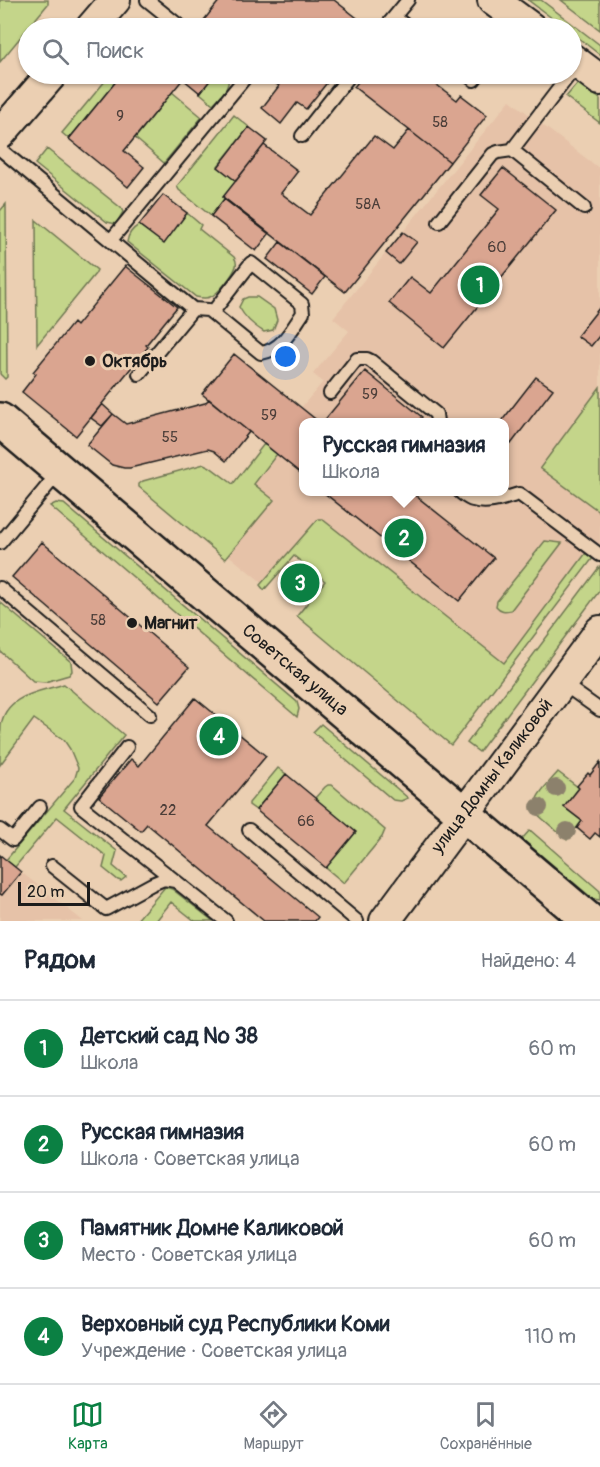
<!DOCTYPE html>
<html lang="ru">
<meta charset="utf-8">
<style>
body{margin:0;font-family:Pangolin,sans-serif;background:#f6f6f7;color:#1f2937}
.scale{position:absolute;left:18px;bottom:15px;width:72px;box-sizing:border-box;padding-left:6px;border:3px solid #1c1c1c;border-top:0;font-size:16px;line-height:21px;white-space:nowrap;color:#1c1c1c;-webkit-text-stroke:4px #ebcfb2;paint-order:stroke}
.you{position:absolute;left:286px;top:357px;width:21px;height:21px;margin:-15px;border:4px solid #fff;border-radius:50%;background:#1a73e8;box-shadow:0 0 0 9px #1a73e833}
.badge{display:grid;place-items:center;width:39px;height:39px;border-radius:50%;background:#0b8043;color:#fff;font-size:20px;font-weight:700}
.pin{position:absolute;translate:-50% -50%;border:3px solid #fff;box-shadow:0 2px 6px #0006}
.popup{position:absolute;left:299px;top:418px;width:210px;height:78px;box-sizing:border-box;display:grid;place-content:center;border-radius:12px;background:#fff;filter:drop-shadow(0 2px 4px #0005);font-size:20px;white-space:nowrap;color:#747a83}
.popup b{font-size:22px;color:#1f2937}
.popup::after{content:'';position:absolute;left:50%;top:100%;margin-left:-12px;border:12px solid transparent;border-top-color:#fff}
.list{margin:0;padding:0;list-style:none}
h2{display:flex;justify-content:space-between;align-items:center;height:78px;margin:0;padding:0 24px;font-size:26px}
h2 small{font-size:20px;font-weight:400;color:#747a83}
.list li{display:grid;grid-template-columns:39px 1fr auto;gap:18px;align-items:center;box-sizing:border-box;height:96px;padding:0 24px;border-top:2px solid #e0e1e3}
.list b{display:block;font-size:22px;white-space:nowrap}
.list p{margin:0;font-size:20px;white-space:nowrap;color:#747a83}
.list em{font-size:20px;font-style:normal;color:#747a83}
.icon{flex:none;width:33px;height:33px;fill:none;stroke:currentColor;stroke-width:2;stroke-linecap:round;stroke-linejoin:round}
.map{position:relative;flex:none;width:600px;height:921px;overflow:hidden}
.search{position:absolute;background:#fff;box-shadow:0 2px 4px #0004;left:18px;right:18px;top:18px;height:66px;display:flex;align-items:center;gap:15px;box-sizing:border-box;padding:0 21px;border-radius:33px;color:#747a83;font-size:22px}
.sheet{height:462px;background:#fff}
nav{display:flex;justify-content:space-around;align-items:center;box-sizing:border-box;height:84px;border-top:2px solid #e0e1e3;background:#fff;font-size:16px;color:#747a83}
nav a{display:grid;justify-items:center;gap:3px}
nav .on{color:#0b8043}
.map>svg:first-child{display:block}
.built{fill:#e6c2a8;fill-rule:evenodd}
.green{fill:#c4d58a;stroke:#707853;stroke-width:1.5}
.building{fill:#daa590;stroke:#1c1c1c;stroke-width:1.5}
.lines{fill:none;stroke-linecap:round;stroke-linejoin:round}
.service-casing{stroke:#1c1c1c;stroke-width:16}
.tertiary-casing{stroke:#1c1c1c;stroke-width:34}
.secondary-casing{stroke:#1c1c1c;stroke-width:38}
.service{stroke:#ebcfb2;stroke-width:12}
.tertiary{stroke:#ebcfb2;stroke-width:30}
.secondary{stroke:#ebcfb2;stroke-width:33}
.tree{fill:#8c816c}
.poi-dot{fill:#1c1c1c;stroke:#ebcfb2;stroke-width:2}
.labels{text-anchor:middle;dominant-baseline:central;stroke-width:6;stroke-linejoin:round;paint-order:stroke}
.number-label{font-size:15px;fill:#4c3e39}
.poi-label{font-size:18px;font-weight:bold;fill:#1c1c1c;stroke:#ebcfb2;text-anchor:start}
.street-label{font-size:18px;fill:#1c1c1c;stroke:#ebcfb2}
</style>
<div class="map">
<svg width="600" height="921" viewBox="0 0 600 921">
<rect width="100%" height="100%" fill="#ebcfb2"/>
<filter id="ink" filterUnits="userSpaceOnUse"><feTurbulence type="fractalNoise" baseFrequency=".0167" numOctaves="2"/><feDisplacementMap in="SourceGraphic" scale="12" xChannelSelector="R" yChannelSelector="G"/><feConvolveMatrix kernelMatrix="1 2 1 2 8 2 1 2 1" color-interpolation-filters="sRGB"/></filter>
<g filter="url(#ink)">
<path class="built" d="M 510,100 L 600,169 L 600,544 L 451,740 L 330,582 L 295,552 L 265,585 L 199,531 L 267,447 L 323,382 L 313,374 L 349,331 L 333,318 ZM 304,422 L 504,422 L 504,492 L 304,492 Z
M 21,872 L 83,921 L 0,921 L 0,894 L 2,895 Z"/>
<path class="green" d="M 0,0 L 48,0 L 48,4 L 0,62 Z
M 528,0 L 541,0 L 600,45 L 600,55 L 572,33 L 572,28 L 565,28 Z
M 561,0 L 599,0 L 600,2 L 600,30 Z
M 111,74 L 122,74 L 69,139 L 62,133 Z
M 215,74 L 227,74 L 228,75 C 231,88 221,95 213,104 L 200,93 Z
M 577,84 L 581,84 L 600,99 L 600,123 L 566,97 Z
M 172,92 L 202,117 L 164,163 L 135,138 Z
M 234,115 L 249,127 L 218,166 L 236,181 L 223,197 L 224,199 L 211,216 L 179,190 L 177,186 Z
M 47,149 L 121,208 L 123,212 L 116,224 L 107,222 L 35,164 Z
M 6,204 L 7,377 L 5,379 L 0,374 L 0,211 Z
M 187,213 L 201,225 L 199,229 L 234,257 C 236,260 237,262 236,266 C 234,274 218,294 210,297 C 206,299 201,298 196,297 L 127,242 C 128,234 132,229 139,225 L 164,243 Z
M 36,220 L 97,270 L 95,274 L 37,345 Z
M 248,297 L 257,297 L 274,309 L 277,320 L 273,330 L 264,332 C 254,326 245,318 239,307 L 243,299 Z
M 600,387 L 600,512 L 540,468 Z
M 264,444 L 277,454 L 254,484 L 274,500 L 225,559 L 139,487 L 139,484 L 143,481 L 204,464 L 210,467 L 233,484 Z
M 56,503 L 64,504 L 297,702 L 299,709 L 297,717 L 50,506 Z
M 318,519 L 322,519 L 504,663 L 586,553 L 593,558 L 451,745 L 297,616 L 325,581 L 294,556 L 264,590 L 260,585 Z
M 545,541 L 562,543 L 511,610 C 505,611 501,612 496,606 L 497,601 Z
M 600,566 L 600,590 L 479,752 L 467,743 Z
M 0,602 L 71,662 L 72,671 L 69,675 L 45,682 L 33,681 L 0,651 Z
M 64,684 L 124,735 L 64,809 L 117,851 L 113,866 L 126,877 L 121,881 L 118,880 L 103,868 L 106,856 L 57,817 L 15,867 L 6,860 L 75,778 L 78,768 L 70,749 L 64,740 L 34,719 L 0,765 C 0,752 0,739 1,726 C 5,695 39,692 64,684 Z
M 321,724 L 408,798 L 401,801 L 393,800 L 313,732 Z
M 278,768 L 286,774 L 256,810 L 249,805 L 249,803 Z
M 558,772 L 579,788 L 564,807 L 582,821 L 567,840 L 536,813 C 530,799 549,783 558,772 Z
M 328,785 L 332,785 L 385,830 L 382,837 L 344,883 L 326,868 L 315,798 L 325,787 Z
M 530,830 L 600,891 L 600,900 L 593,899 L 522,839 Z
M 165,887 L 172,889 L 213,921 L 195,921 L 171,902 L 156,921 L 136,921 Z"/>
<path class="building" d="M 220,0 L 334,0 L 370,28 L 205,28 L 200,25 Z
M 122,74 L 215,74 L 200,93 L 183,79 L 124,151 L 144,167 L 128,187 L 69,139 Z
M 262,74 L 334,74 L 306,109 L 297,103 L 281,124 L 262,108 L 279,86 Z
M 364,74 L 422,74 L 457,100 L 461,95 L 487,115 L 450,162 L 354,87 Z
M 249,127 L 267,141 L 236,181 L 218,167 Z
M 409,130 L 450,162 L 345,292 L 223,197 L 264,145 L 298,171 L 281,193 L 310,215 L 374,136 L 393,150 Z
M 503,168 L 556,210 L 444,348 L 389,303 L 410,277 L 431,293 L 499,209 L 481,195 Z
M 163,195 L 187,213 L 164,244 L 139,225 Z
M 224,199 L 269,234 L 256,251 L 211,216 Z
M 403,232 L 417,242 L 399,264 L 386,253 Z
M 280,242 L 325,277 L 312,294 L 267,259 Z
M 125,266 L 177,307 L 146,345 L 148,347 L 76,436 L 22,392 L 36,374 L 33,372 L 73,323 L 76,326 Z
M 600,307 L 600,335 L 591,346 L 577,336 Z
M 234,354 L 319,422 L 304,422 L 304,476 L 202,394 Z
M 365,371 L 422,417 L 417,422 L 323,422 Z
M 536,377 L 553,389 L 511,444 L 504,439 L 504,422 L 501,422 Z
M 209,399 L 249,432 L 226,461 L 214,451 L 208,449 L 130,468 L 124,468 L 112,465 L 87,445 L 113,414 L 126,424 L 205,403 Z
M 102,404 L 113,414 L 102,426 L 91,418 Z
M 323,492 L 411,492 L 494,558 L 459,601 Z
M 42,542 L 189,667 L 159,702 L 12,577 Z
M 195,698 L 266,756 L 208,826 L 318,917 L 315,921 L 264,921 L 147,824 L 141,831 L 99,797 L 131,759 L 139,766 Z
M 600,762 L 600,837 L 595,833 L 590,839 L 577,828 L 582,821 L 564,807 L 579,788 L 577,786 L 588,773 L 590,775 Z
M 286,774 L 356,832 L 326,868 L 256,810 Z
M 0,855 L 21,872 L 2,895 L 0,894 Z"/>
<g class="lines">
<g class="service-casing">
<path id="service" d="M 147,0 L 182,28
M 408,0 L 394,17 L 409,28
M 385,28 L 394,17
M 466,74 L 474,80 L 479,74
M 302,136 L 351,74
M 0,149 L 193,309 L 139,374
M 512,150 L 584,208
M 439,222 L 493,154 L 498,152 L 512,150 L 570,74
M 111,240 L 244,79 L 238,74
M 193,309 L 208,310 L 212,313 L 261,353 C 282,350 292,329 303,313 L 302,304 L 251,263 L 212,313
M 330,393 L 357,359 L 367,359 L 371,361 L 436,414 L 437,422
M 460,492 C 464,495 468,499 473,500 C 488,505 505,498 519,494 L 600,555
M 0,543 L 59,472
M 0,588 L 150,715
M 562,683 L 600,710
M 127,747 L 81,806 L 226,921
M 0,830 L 13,840 L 40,807
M 249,830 L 357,921
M 52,866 L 106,909 L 152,884 L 164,879 L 175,881"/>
</g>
<g class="tertiary-casing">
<path id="tertiary" d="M 493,0 L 531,28
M 91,28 L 115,0
M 572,59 L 600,80
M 0,134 L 52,74
M 385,921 L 600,631"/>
</g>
<g class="secondary-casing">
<path id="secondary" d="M 0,420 L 590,921"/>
</g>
<use href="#service" class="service"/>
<use href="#tertiary" class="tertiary"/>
<use href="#secondary" class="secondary"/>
</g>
<g class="tree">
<circle cx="556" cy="788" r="9"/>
<circle cx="539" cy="807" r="9"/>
<circle cx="567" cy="831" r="9"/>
</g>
</g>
<g class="poi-dot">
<circle cx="90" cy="361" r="6"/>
<circle cx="132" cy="623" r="6"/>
</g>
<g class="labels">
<g class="number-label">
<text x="120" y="116">9</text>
<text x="440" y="122">58</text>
<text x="368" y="204">58А</text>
<text x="497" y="247">60</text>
<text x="370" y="394">59</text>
<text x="269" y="415">59</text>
<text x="170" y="437">55</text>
<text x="98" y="620">58</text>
<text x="168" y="810">22</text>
<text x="306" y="821">66</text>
</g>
<g class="poi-label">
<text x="102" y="361">Октябрь</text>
<text x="144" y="623">Магнит</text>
</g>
<g class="street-label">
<text transform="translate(295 670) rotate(40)">Советская улица</text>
<text transform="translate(492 776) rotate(-53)">улица Домны Каликовой</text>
</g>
</g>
</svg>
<div class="scale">20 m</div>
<div class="you"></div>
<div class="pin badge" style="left:480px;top:285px">1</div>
<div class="pin badge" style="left:404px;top:538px">2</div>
<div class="popup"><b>Русская гимназия</b>Школа</div>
<div class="pin badge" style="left:300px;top:583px">3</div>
<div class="pin badge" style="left:219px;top:736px">4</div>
<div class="search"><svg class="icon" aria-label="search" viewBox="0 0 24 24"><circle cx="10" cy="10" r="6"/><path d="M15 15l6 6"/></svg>Поиск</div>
</div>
<section class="sheet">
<h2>Рядом<small>Найдено: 4</small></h2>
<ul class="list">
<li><span class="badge">1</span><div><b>Детский сад № 38</b><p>Школа</p></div><em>60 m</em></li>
<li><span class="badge">2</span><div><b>Русская гимназия</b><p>Школа · Советская улица</p></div><em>60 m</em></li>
<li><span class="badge">3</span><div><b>Памятник Домне Каликовой</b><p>Место · Советская улица</p></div><em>60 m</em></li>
<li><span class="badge">4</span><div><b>Верховный суд Республики Коми</b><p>Учреждение · Советская улица</p></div><em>110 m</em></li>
</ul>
</section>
<nav>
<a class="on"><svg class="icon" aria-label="map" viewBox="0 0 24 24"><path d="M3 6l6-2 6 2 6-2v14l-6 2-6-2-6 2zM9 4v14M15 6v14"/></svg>Карта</a>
<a><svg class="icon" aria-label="directions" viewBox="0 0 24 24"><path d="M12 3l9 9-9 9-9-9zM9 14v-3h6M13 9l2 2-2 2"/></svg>Маршрут</a>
<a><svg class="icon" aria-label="saved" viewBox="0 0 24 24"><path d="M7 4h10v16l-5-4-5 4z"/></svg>Сохранённые</a>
</nav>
